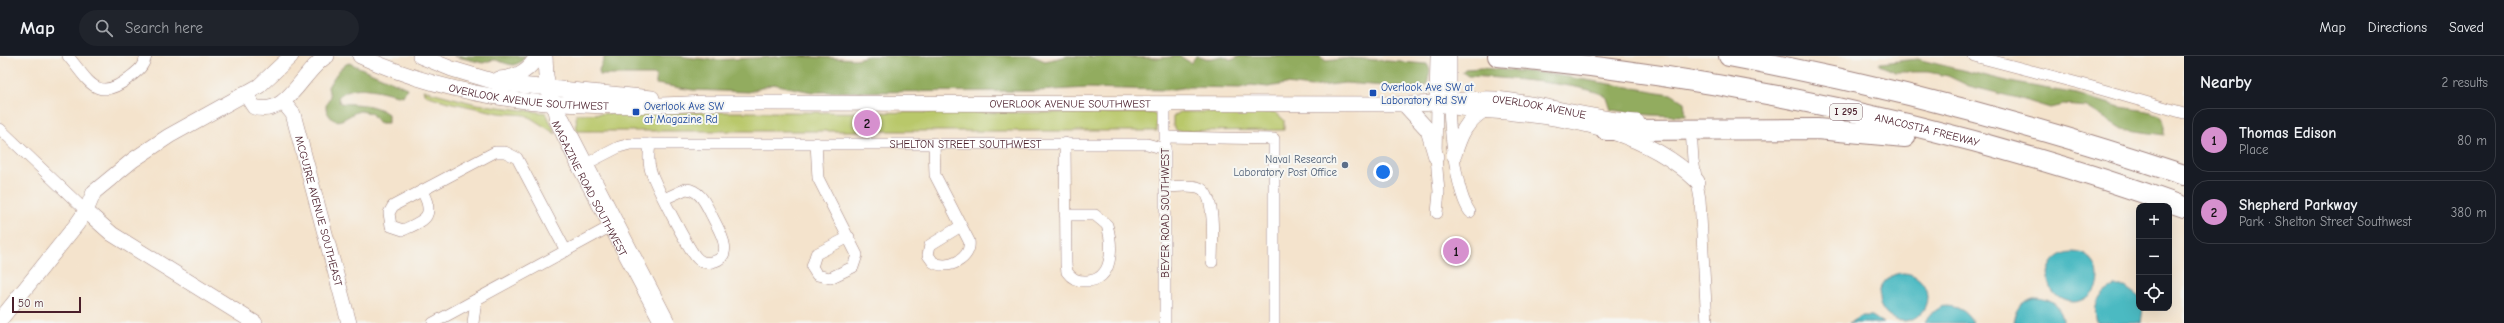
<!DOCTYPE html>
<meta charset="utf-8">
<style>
body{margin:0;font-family:"Comic Neue",sans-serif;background:#20242c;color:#f1f3f6}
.controls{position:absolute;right:12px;bottom:12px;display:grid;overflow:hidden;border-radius:8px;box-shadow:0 4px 16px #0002}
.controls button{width:36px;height:36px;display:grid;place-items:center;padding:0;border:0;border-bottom:1px solid #363941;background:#171b24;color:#f1f3f6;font:20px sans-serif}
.scale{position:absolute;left:12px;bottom:10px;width:69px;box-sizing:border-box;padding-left:4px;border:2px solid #4a1f2b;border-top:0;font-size:11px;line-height:14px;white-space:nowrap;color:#4a1f2b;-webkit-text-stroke:3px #f6f6f2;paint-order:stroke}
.you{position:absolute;left:1383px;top:116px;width:14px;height:14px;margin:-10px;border:3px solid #fff;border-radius:50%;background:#1a73e8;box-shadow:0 0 0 6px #1a73e833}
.badge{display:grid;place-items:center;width:26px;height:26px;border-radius:50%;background:#d690ce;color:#111;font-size:13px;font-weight:700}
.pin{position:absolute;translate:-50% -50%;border:2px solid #fff;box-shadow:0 1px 4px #0006}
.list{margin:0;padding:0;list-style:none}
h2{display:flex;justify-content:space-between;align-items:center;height:52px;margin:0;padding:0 16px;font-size:17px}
h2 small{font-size:13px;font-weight:400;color:#9ea1a6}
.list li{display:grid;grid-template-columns:26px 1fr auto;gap:12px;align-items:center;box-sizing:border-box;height:64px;margin:0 8px 8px;padding:0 8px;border:1px solid #363941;border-radius:16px}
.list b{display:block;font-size:15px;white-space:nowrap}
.list p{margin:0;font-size:13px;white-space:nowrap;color:#9ea1a6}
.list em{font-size:13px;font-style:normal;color:#9ea1a6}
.icon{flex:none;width:22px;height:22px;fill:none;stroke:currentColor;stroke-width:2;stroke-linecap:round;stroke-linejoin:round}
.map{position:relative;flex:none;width:2184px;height:267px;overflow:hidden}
header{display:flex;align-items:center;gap:24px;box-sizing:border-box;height:56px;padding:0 20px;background:#171b24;border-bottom:1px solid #363941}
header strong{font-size:19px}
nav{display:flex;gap:22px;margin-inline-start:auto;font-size:14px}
.search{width:280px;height:36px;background:#20242c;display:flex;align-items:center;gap:10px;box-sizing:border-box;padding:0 14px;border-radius:22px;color:#9ea1a6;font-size:15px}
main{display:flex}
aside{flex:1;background:#171b24}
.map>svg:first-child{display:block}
.green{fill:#b9c86a;stroke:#82744a}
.forest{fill:#92ac5e;stroke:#6e6644}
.water{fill:#4bbac2;stroke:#4a6c76}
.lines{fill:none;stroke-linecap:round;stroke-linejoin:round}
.street-casing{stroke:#9f817c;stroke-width:12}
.secondary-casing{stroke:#9f817c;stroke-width:16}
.highway-casing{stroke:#9f817c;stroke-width:22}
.street{stroke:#fff;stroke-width:11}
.secondary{stroke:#fff;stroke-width:15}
.highway{stroke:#fff;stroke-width:20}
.transit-dot{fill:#1a4fb4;stroke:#f6f6f2;stroke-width:1.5}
.service-dot{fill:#5c6f8a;stroke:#f6f6f2;stroke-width:1.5}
.labels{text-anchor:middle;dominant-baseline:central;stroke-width:4;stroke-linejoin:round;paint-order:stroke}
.shield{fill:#f6f6f2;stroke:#7e6067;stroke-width:1}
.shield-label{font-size:10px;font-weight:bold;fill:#4a1f2b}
.transit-label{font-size:11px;fill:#164399;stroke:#f6f6f2;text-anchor:start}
.street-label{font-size:11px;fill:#4a1f2b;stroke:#f6f6f2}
.service-label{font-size:11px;fill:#4e5e75;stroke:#f6f6f2;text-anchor:end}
</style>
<header>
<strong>Map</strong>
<div class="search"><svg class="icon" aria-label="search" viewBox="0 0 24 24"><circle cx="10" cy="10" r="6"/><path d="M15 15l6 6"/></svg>Search here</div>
<nav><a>Map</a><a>Directions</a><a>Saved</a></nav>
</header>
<main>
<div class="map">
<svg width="2184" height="267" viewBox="0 0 2184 267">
<rect width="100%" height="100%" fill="#f6f6f2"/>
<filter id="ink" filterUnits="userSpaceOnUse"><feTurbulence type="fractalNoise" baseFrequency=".025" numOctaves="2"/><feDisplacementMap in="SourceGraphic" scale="8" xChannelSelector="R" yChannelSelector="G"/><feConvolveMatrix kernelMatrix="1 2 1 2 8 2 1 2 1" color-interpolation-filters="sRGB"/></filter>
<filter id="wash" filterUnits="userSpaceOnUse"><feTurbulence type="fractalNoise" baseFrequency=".012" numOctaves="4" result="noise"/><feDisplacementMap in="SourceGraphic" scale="16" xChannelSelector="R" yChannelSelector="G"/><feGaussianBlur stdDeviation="0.9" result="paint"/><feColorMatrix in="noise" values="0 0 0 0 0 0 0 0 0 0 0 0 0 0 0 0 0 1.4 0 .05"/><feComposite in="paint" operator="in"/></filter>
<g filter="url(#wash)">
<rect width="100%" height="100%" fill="#f4e3cc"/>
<path class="green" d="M 423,34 L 476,48 L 546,57 L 556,78 L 526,59 L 499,57 L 448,46 L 425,39 Z
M 704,56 L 1152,57 L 1157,60 L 1157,75 L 577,75 L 576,58 Z
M 1180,56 L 1275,56 L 1284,64 L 1284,74 L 1177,75 L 1173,70 L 1173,61 Z"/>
<path class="forest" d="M 454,0 L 526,0 L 521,6 L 514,9 C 496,7 501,0 483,7 Z
M 605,0 L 676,0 L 713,4 L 795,0 L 856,3 L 868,0 L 1033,0 L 1045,5 L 1068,0 L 1161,2 L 1180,0 L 1191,7 L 1196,0 L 1206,3 L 1223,0 L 1232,4 L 1240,0 L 1319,0 L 1326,5 L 1350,2 L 1427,8 L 1430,14 L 1427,29 L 1411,32 L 1345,27 L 1311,31 L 1286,28 L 1268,31 L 1251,29 L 1240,32 L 1190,31 L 1166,34 L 1087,32 L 1036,35 L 833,36 L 812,36 L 773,28 L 749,36 L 693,34 L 656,28 L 656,19 L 600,19 L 599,14 Z
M 1917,3 L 2015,27 L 2077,38 L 2120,51 L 2148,55 L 2159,59 L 2164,66 L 2164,79 L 2122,73 L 2087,51 L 2063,49 L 2050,52 L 2018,42 L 1969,30 L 1948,20 L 1928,16 L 1896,16 L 1879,9 L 1880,7 Z
M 349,7 L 407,32 L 403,40 C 383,37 356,24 338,41 L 340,47 C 358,49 373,47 388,58 L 388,67 L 379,67 L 371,57 L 360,55 C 349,57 338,73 329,59 C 324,52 326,48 330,41 L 328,31 C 332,24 341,9 349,7 Z
M 1481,12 L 1543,17 L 1671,38 L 1684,46 L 1686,60 L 1650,59 L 1611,54 L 1607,42 C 1596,28 1491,21 1468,20 L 1462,16 L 1465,13 Z"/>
<path class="water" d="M2048 221a25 25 0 1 1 50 0a25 25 0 1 1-50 0Z
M1879 241a24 24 0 1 1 48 0a24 24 0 1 1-48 0Z
M 2114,231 L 2125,231 L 2139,241 L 2139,252 L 2143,252 L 2141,267 L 2098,267 C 2091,252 2099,237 2114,231 Z
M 2033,242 C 2049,242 2063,249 2063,267 L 2013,267 C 2015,254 2020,246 2033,242 Z
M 1943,250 C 1957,250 1967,254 1973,267 L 1925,267 L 1930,258 Z
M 1861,260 L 1872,260 L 1883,267 L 1849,267 Z"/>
</g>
<g filter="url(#ink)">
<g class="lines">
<g class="street-casing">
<g id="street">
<path d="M 68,0 C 89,25 97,48 130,21 C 138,15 144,10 146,0"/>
<path d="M 1974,0 L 2082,28 L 2184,57"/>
<path d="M 552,47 L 564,62 L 670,267"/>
<path d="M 1437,47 L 1436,101 L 1439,136 L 1437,157"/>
<path id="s1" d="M 552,48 L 555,65 L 578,112 L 660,267"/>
<path d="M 1449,51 C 1450,76 1456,137 1470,156"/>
<path d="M 0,73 L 86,155"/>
<path d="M 1691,73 L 1693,104 L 1700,143 L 1707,267"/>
<path d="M 1166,81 L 1274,83 L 1274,267"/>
<path d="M 816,87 L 818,122 L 857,199 L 853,211 L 830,222 L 817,219 L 812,211 L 816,198 L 849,181"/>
<path d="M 934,87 L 935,119 L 969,185 C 972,203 947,215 933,206 L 928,199 L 930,189 L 961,170"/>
<path d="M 1065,87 L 1066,208 L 1067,216 C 1072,223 1077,225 1085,225 C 1114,226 1113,190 1107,169 L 1095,159 L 1065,159"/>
<path d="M 650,88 C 649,95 648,104 650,112 C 652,123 690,197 698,203 C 702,207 707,207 712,206 C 737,200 718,173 712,160 C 706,149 701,134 686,133 L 664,143"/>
<path id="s2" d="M 578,112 L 619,91 L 630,88 L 1147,88 L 1165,93"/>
<path d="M 1165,131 C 1176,131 1190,128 1200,132 C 1217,139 1212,190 1212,206"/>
<path d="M 422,135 C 436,161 425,164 403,174 L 391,170 L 389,157 L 393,150 L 495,96 L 505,96 L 517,102 L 566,195"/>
<path d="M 433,267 L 615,168"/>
<path d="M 473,267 L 476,244"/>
<path d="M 1165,267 L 1165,47"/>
</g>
</g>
<g class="secondary-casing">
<g id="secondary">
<path id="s3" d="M 360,0 C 471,51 584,54 704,47 L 1416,48 C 1443,48 1468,41 1495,43 C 1543,47 1589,63 1637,66"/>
<path d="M 420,0 L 452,13 L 499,27 L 652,42"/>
<path d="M 545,0 L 546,20 L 551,42"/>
<path d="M 1449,0 L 1449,51"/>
<path d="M 499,23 C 516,22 529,15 537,0"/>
<path d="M 245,37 L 254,51 C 288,62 302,14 327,0"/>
<path id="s4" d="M 283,46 L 293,58 L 349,267"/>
<path d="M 1437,47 L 1438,0"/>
<path d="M 1404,48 L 1428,74 L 1436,101"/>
<path d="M 1441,48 C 1465,55 1489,54 1513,57 C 1578,63 1649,78 1697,125"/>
<path d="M 1454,99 C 1460,79 1466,65 1484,54"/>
<path d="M 86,155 L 112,178 L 255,267"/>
<path d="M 0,264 L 77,168 L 86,155 L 94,136 L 133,104 L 169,80 L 259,30 L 291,0"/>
</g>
</g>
<g class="highway-casing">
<g id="highway">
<path id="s5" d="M 1498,0 C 1730,22 1964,72 2184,151"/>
<path d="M 1729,0 C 1884,29 2035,69 2184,119"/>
<path d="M 1606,74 L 1817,73 L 1905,81"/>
</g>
</g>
<use href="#street" class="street"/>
<use href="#secondary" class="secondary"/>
<use href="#highway" class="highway"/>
</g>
</g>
<g class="transit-dot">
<rect x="1369" y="33" width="8" height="8" rx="2"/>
<rect x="632" y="52" width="8" height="8" rx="2"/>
</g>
<circle class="service-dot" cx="1345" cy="109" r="4"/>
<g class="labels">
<rect class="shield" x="1830" y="48" width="32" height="16" rx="3"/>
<g class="shield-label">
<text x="1846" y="56">I 295</text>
</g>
<g class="transit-label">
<text x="1381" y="31">Overlook Ave SW at<tspan x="1381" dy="13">Laboratory Rd SW</tspan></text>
<text x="644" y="50">Overlook Ave SW<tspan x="644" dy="13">at Magazine Rd</tspan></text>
</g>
<g class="street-label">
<text stroke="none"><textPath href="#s3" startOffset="175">OVERLOOK AVENUE SOUTHWEST</textPath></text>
<text stroke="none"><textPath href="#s3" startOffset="717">OVERLOOK AVENUE SOUTHWEST</textPath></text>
<text stroke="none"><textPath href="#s3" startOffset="1187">OVERLOOK AVENUE</textPath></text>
<text stroke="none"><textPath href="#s5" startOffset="436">ANACOSTIA FREEWAY</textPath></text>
<text stroke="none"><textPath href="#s2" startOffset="393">SHELTON STREET SOUTHWEST</textPath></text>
<text stroke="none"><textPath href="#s1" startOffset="93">MAGAZINE ROAD SOUTHWEST</textPath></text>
<text stroke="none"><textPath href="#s4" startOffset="116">MCGUIRE AVENUE SOUTHEAST</textPath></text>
<text transform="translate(1165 157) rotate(-90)">BEYER ROAD SOUTHWEST</text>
</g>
<g class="service-label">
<text x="1337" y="103">Naval Research<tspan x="1337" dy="13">Laboratory Post Office</tspan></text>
</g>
</g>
</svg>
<div class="controls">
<button>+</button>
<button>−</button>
<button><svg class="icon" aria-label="locate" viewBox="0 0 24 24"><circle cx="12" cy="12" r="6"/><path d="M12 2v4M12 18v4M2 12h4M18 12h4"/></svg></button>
</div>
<div class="scale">50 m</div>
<div class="you"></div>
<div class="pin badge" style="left:1456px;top:195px">1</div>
<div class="pin badge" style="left:867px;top:67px">2</div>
</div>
<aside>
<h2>Nearby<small>2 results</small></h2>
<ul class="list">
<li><span class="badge">1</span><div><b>Thomas Edison</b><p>Place</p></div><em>80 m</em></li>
<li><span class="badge">2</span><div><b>Shepherd Parkway</b><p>Park · Shelton Street Southwest</p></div><em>380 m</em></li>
</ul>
</aside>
</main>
